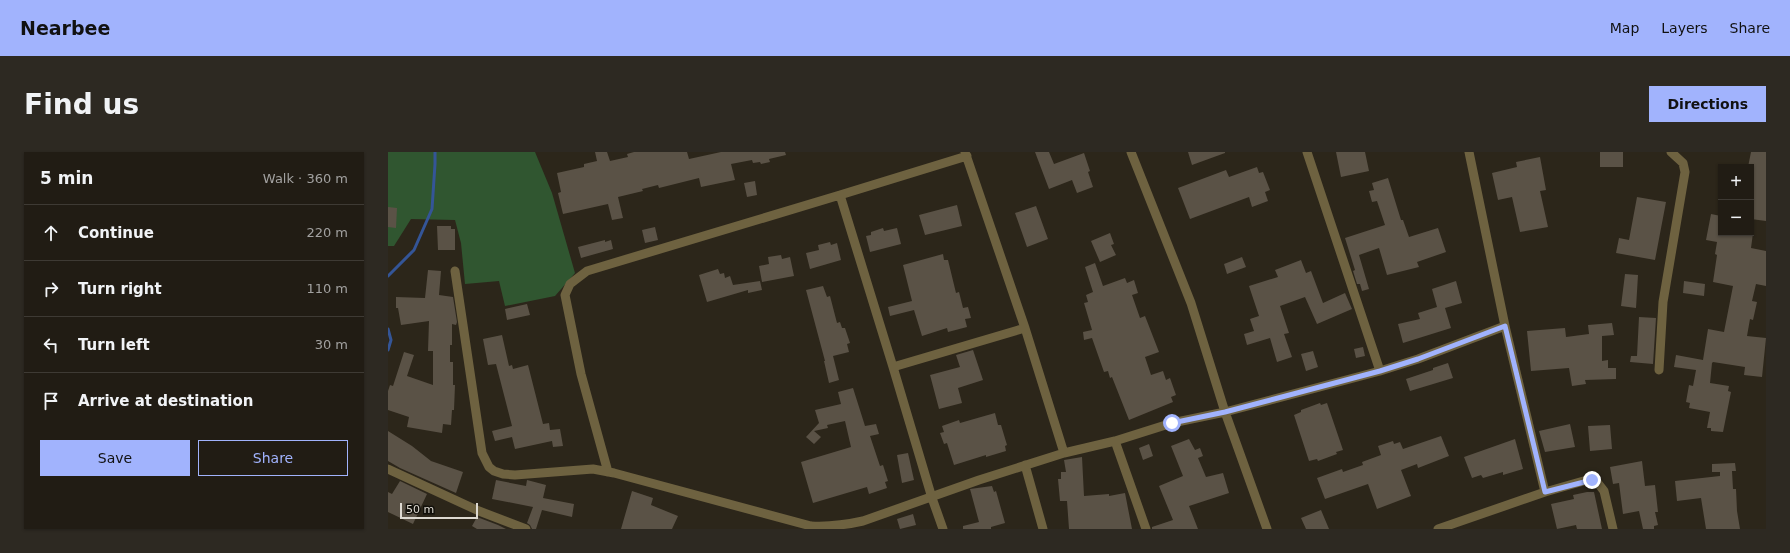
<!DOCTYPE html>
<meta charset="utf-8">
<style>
body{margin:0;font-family:"DejaVu Sans",sans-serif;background:#2d2922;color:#f1f3f6}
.controls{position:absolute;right:12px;top:12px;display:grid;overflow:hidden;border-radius:0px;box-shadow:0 1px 3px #0004}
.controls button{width:36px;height:36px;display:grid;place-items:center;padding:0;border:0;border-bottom:1px solid #3e3a34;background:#211c14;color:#f1f3f6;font:20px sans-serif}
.scale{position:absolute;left:12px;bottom:10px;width:78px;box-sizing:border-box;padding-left:4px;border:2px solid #ddd9d1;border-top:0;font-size:11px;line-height:14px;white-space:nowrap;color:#ddd9d1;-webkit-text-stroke:3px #12100a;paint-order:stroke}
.stop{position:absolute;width:12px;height:12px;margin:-9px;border:3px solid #a1b3fd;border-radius:50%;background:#fff}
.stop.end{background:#a1b3fd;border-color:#fff;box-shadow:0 1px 4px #0008}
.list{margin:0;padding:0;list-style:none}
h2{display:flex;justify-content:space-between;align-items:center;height:52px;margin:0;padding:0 16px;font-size:17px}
h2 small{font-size:13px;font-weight:400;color:#a2a1a0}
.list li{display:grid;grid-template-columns:26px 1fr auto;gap:12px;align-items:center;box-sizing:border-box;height:56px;padding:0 16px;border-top:1px solid #3e3a34}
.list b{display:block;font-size:15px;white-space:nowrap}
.list em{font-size:13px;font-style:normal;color:#a2a1a0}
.actions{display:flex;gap:8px;padding:12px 16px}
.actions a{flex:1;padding:9px 0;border:1px solid #a1b3fd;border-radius:0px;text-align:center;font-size:14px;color:#a1b3fd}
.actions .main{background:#a1b3fd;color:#111}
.icon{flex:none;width:22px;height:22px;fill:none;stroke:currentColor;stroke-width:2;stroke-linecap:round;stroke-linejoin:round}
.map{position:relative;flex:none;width:1378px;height:377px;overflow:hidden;border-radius:0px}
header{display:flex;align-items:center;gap:24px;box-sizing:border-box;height:56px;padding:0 20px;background:#a1b3fd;color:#111}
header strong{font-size:19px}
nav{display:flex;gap:22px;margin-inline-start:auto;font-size:14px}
.intro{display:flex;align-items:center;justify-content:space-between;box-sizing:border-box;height:96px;padding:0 24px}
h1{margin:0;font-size:28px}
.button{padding:10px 18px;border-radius:0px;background:#a1b3fd;color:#111;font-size:14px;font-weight:700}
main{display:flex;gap:24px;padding:0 24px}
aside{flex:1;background:#211c14;border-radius:0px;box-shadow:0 1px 3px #0004}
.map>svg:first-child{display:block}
.green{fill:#305630}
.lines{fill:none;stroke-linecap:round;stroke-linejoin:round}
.stream{stroke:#345597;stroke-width:3}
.building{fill:#5a5246}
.street{stroke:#6e6240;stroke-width:9}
.route{stroke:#a1b3fd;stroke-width:5}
</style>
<header>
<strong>Nearbee</strong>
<nav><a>Map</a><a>Layers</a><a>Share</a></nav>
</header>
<div class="intro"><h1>Find us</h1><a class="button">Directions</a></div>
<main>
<aside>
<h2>5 min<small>Walk · 360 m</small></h2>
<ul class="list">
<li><svg class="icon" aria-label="ahead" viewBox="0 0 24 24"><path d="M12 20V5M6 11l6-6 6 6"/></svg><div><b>Continue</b></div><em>220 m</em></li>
<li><svg class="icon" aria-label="right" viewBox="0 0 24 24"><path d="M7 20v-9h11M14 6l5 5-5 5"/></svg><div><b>Turn right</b></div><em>110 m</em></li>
<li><svg class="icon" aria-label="left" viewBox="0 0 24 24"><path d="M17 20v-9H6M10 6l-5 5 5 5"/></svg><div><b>Turn left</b></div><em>30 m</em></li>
<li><svg class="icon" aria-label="arrive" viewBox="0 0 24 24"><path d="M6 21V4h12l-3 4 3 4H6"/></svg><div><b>Arrive at destination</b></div></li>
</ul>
<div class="actions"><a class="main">Save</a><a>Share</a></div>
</aside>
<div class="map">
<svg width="1378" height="377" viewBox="0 0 1378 377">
<rect width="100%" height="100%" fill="#2c261a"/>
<path class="green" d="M 0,0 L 147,0 L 164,41 L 187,121 L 167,144 L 117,154 L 111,129 L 77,132 L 73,91 L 67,68 L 23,67 L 6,94 L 0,94 Z"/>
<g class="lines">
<path class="stream" d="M 0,124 L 26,98 L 44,57 L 47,12 L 47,0
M 0,177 L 3,188 L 0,198"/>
</g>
<path class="building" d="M 207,0 L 219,0 L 222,9 L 240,5 L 239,2 L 246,0 L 299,0 L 301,7 L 333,0 L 397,0 L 398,3 L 381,7 L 382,10 L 373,12 L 372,10 L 365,11 L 364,8 L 343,12 L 347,28 L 313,35 L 311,26 L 271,36 L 270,33 L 254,37 L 255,39 L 230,45 L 235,66 L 224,68 L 220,52 L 175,62 L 170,41 L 173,40 L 169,21 L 196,15 L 196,12 L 209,9 Z
M 647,0 L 661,0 L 666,12 L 696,1 L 702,19 L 700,20 L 705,35 L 689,41 L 684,28 L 661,37 Z
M 800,0 L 837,0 L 837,1 L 804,13 Z
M 948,0 L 977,0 L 981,19 L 953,25 Z
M 1212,0 L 1235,0 L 1235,15 L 1212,15 Z
M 1363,0 L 1378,0 L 1378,69 L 1363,67 L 1363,15 L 1360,15 Z
M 1152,5 L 1158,38 L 1152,39 L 1160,75 L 1132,80 L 1124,45 L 1110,48 L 1104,21 L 1129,15 L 1128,10 Z
M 869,15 L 871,21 L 875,20 L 882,38 L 877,40 L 880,49 L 864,55 L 861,45 L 802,67 L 790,36 L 838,18 L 841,25 Z
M 1000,26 L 1013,68 L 1015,68 L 1021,85 L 1050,76 L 1058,100 L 1029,110 L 1031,115 L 999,123 L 991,96 L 971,103 L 981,137 L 974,139 L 972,132 L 969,132 L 965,119 L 967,118 L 957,86 L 997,73 L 989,49 L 984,50 L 981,39 L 986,38 L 984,31 Z
M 367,29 L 369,43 L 359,45 L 356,31 Z
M 1249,45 L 1278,50 L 1267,108 L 1228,101 L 1231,86 L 1241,88 Z
M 569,53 L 574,74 L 537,83 L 531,63 Z
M 648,54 L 660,87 L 639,95 L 627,61 Z
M 0,55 L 9,56 L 8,76 L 0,75 Z
M 1323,62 L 1333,64 L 1333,81 L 1365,81 L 1363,96 L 1378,99 L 1378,134 L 1368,132 L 1364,149 L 1369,150 L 1365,168 L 1362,167 L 1359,184 L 1378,186 L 1374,225 L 1356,223 L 1357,215 L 1325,210 L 1324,211 L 1322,231 L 1341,234 L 1340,239 L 1343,240 L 1335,280 L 1323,279 L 1323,276 L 1319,276 L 1322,260 L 1301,256 L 1302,251 L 1298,250 L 1301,233 L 1305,234 L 1308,218 L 1286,215 L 1288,203 L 1315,208 L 1320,177 L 1336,180 L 1345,134 L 1325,130 L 1329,103 L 1327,102 L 1329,90 L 1318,88 Z
M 49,74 L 63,74 L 63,77 L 67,77 L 67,98 L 50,98 Z
M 267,75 L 270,88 L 257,91 L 254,78 Z
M 495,76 L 496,79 L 509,76 L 513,92 L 482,100 L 478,84 L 483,83 L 483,80 Z
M 722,81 L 726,92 L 723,93 L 728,103 L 712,110 L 703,89 Z
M 217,88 L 217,90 L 223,88 L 225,97 L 193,106 L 190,95 Z
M 442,90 L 443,93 L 449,91 L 453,108 L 422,117 L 418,101 L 431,98 L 430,93 Z
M 555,102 L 556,108 L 560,108 L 568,141 L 571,140 L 575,156 L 580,155 L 583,166 L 577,167 L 579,175 L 560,180 L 559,176 L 534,184 L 526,158 L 502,164 L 500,155 L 524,149 L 515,113 Z
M 393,103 L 394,107 L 402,105 L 406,124 L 374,130 L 371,114 L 381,112 L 380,105 Z
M 854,105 L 858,115 L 839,122 L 836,112 Z
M 913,108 L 918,121 L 923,119 L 935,151 L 957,141 L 964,157 L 929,172 L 917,145 L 892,154 L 901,181 L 896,182 L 904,205 L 889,210 L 882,186 L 859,193 L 856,182 L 866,179 L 862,167 L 871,164 L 861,134 L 890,125 L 887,118 Z
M 707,111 L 715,134 L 737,126 L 739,131 L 746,128 L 750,141 L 744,143 L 752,166 L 757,164 L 771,200 L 757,205 L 763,223 L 775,219 L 778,228 L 782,226 L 788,243 L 783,245 L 785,250 L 741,268 L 724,225 L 722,226 L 720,219 L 716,220 L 704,186 L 696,188 L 695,180 L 704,178 L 696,151 L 700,150 L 698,143 L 705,140 L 697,115 Z
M 330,117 L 332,122 L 336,121 L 337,126 L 342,124 L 345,133 L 372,129 L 374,138 L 360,141 L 360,138 L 319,150 L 311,123 Z
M 40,118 L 53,119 L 51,143 L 65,145 L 69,170 L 68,173 L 64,172 L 64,193 L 62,193 L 62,210 L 65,210 L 65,233 L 67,233 L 66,258 L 64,258 L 63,273 L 55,272 L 54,281 L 19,275 L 21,265 L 0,258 L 0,239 L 2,233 L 5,234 L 16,200 L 26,203 L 19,224 L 45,233 L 45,199 L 40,199 L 41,169 L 13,173 L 10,156 L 8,156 L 8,145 L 37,146 Z
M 1237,122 L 1250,123 L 1248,156 L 1233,154 Z
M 1068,129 L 1074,151 L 1057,156 L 1063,176 L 1015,191 L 1010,172 L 1032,167 L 1030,161 L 1049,155 L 1044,137 Z
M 1296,129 L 1317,132 L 1316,144 L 1295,141 Z
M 435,134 L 439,145 L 442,144 L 449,171 L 452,170 L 454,176 L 457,176 L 462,191 L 459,192 L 461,200 L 445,204 L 451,228 L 441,231 L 436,209 L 437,209 L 418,138 Z
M 139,152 L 142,163 L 119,168 L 117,157 Z
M 1251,165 L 1268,166 L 1265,212 L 1242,210 L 1243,204 L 1249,204 Z
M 1224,171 L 1226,183 L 1214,184 L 1214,209 L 1220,208 L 1220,216 L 1228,216 L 1228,227 L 1197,228 L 1198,232 L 1184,234 L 1181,216 L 1143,219 L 1139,179 L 1177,176 L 1178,185 L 1201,182 L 1200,173 Z
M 114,183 L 121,214 L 124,213 L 125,217 L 140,213 L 155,272 L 161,271 L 162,278 L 172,277 L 175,294 L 165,295 L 164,289 L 127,297 L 124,285 L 107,289 L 104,279 L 124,274 L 108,212 L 100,213 L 95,187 Z
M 975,195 L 977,204 L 968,206 L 966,197 Z
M 585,198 L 595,228 L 570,236 L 574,251 L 551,257 L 542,223 L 572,215 L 568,203 Z
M 925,199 L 930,215 L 918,219 L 913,202 Z
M 1060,211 L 1065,226 L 1022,239 L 1018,227 L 1045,218 L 1045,216 Z
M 465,236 L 477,274 L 488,272 L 491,282 L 482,284 L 492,314 L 495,313 L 500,329 L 497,330 L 499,336 L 481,342 L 479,335 L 425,351 L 413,310 L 463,295 L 457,269 L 439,273 L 440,276 L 426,279 L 433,285 L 426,292 L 418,285 L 431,271 L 427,258 L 453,252 L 450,240 Z
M 932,251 L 933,253 L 939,251 L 955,298 L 948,300 L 949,302 L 930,309 L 929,307 L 921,309 L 906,263 L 913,260 L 913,258 Z
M 607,261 L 610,273 L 613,273 L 619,293 L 617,294 L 618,299 L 598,305 L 598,303 L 566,313 L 559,291 L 556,292 L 552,281 L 556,280 L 554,274 L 571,268 L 572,271 Z
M 1182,272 L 1187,295 L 1157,300 L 1151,279 Z
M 1222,273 L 1224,297 L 1202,299 L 1200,274 Z
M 0,279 L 24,294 L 43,309 L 75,320 L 68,341 L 12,316 L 0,309 Z
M 1053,284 L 1061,304 L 1030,316 L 1029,312 L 1013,318 L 1023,344 L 989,357 L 980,332 L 937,347 L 929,326 L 954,317 L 955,320 L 975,313 L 974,310 L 993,303 L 990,294 L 1005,289 L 1006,292 L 1012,290 L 1015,297 Z
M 801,287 L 807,298 L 812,296 L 815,304 L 810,306 L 818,325 L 835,321 L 841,341 L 801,354 L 810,377 L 764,377 L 764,375 L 785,368 L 771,334 L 795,324 L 783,294 Z
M 1127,287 L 1135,317 L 1115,323 L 1115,320 L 1095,326 L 1093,323 L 1084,326 L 1076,305 Z
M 761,292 L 765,304 L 755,308 L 751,296 Z
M 520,301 L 526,328 L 514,331 L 509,303 Z
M 694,305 L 696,344 L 721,342 L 721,344 L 737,341 L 744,377 L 681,377 L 679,349 L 672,349 L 670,327 L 673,327 L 673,320 L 678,320 L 676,308 Z
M 1254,309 L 1257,334 L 1267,333 L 1270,360 L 1267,360 L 1270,373 L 1266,374 L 1266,377 L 1255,377 L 1251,359 L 1235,362 L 1231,331 L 1225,332 L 1222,315 Z
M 1347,311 L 1348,319 L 1344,319 L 1345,337 L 1348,337 L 1349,359 L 1352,377 L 1318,377 L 1313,346 L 1289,349 L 1287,329 L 1332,324 L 1332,320 L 1324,320 L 1324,312 Z
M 108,328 L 138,334 L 139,328 L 158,333 L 155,346 L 186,352 L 184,365 L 154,358 L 148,377 L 144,377 L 142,373 L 139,371 L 145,355 L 104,347 Z
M 12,329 L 39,342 L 25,372 L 0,360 L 0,340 L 4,342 Z
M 604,334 L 606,340 L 608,339 L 617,371 L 603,375 L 603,377 L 575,377 L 575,374 L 591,370 L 582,337 Z
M 244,339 L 265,346 L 263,353 L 290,364 L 284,377 L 233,377 Z
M 1199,340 L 1206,340 L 1214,377 L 1189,377 L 1188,373 L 1169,377 L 1163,352 L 1186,347 L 1185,343 Z
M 933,358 L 941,377 L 918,377 L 913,366 Z
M 525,362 L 528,373 L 512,377 L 509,367 Z
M 89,365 L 110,373 L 118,377 L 89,377 L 84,374 Z"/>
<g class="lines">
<path class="street" d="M 577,0 L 637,176 L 676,301
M 743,0 L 803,151 L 837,260 L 879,377
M 919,0 L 992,219
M 67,119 L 94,301 L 101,315 L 106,319 L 115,322 L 127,323 L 205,317 L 226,321 L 423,374 C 441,375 457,373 475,369 L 591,328 L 676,301 L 727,289 L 784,271 L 837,260 L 992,219 L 1030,207 L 1117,174 L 1081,0
M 505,215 L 452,43 L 579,4
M 1271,218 L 1275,150 L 1297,20 L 1295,11 L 1283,0
M 727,289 L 758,377
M 637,313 L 655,377
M 0,317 L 91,359 L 138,377
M 220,320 L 193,222 L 177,143 L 182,132 L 199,119 L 452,43
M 1157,340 L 1199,328 L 1209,330 L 1216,339 L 1225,377
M 555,377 L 544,346 L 505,215 L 637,176
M 1050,377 L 1157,340 L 1117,174"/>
</g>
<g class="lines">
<path class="route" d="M 784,271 L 837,260 L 992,219 L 1030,207 L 1117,174 L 1157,340 L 1204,328"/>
</g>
</svg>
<div class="controls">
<button>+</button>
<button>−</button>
</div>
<div class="scale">50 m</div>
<div class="stop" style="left:784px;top:271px"></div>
<div class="stop end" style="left:1204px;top:328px"></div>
</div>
</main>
